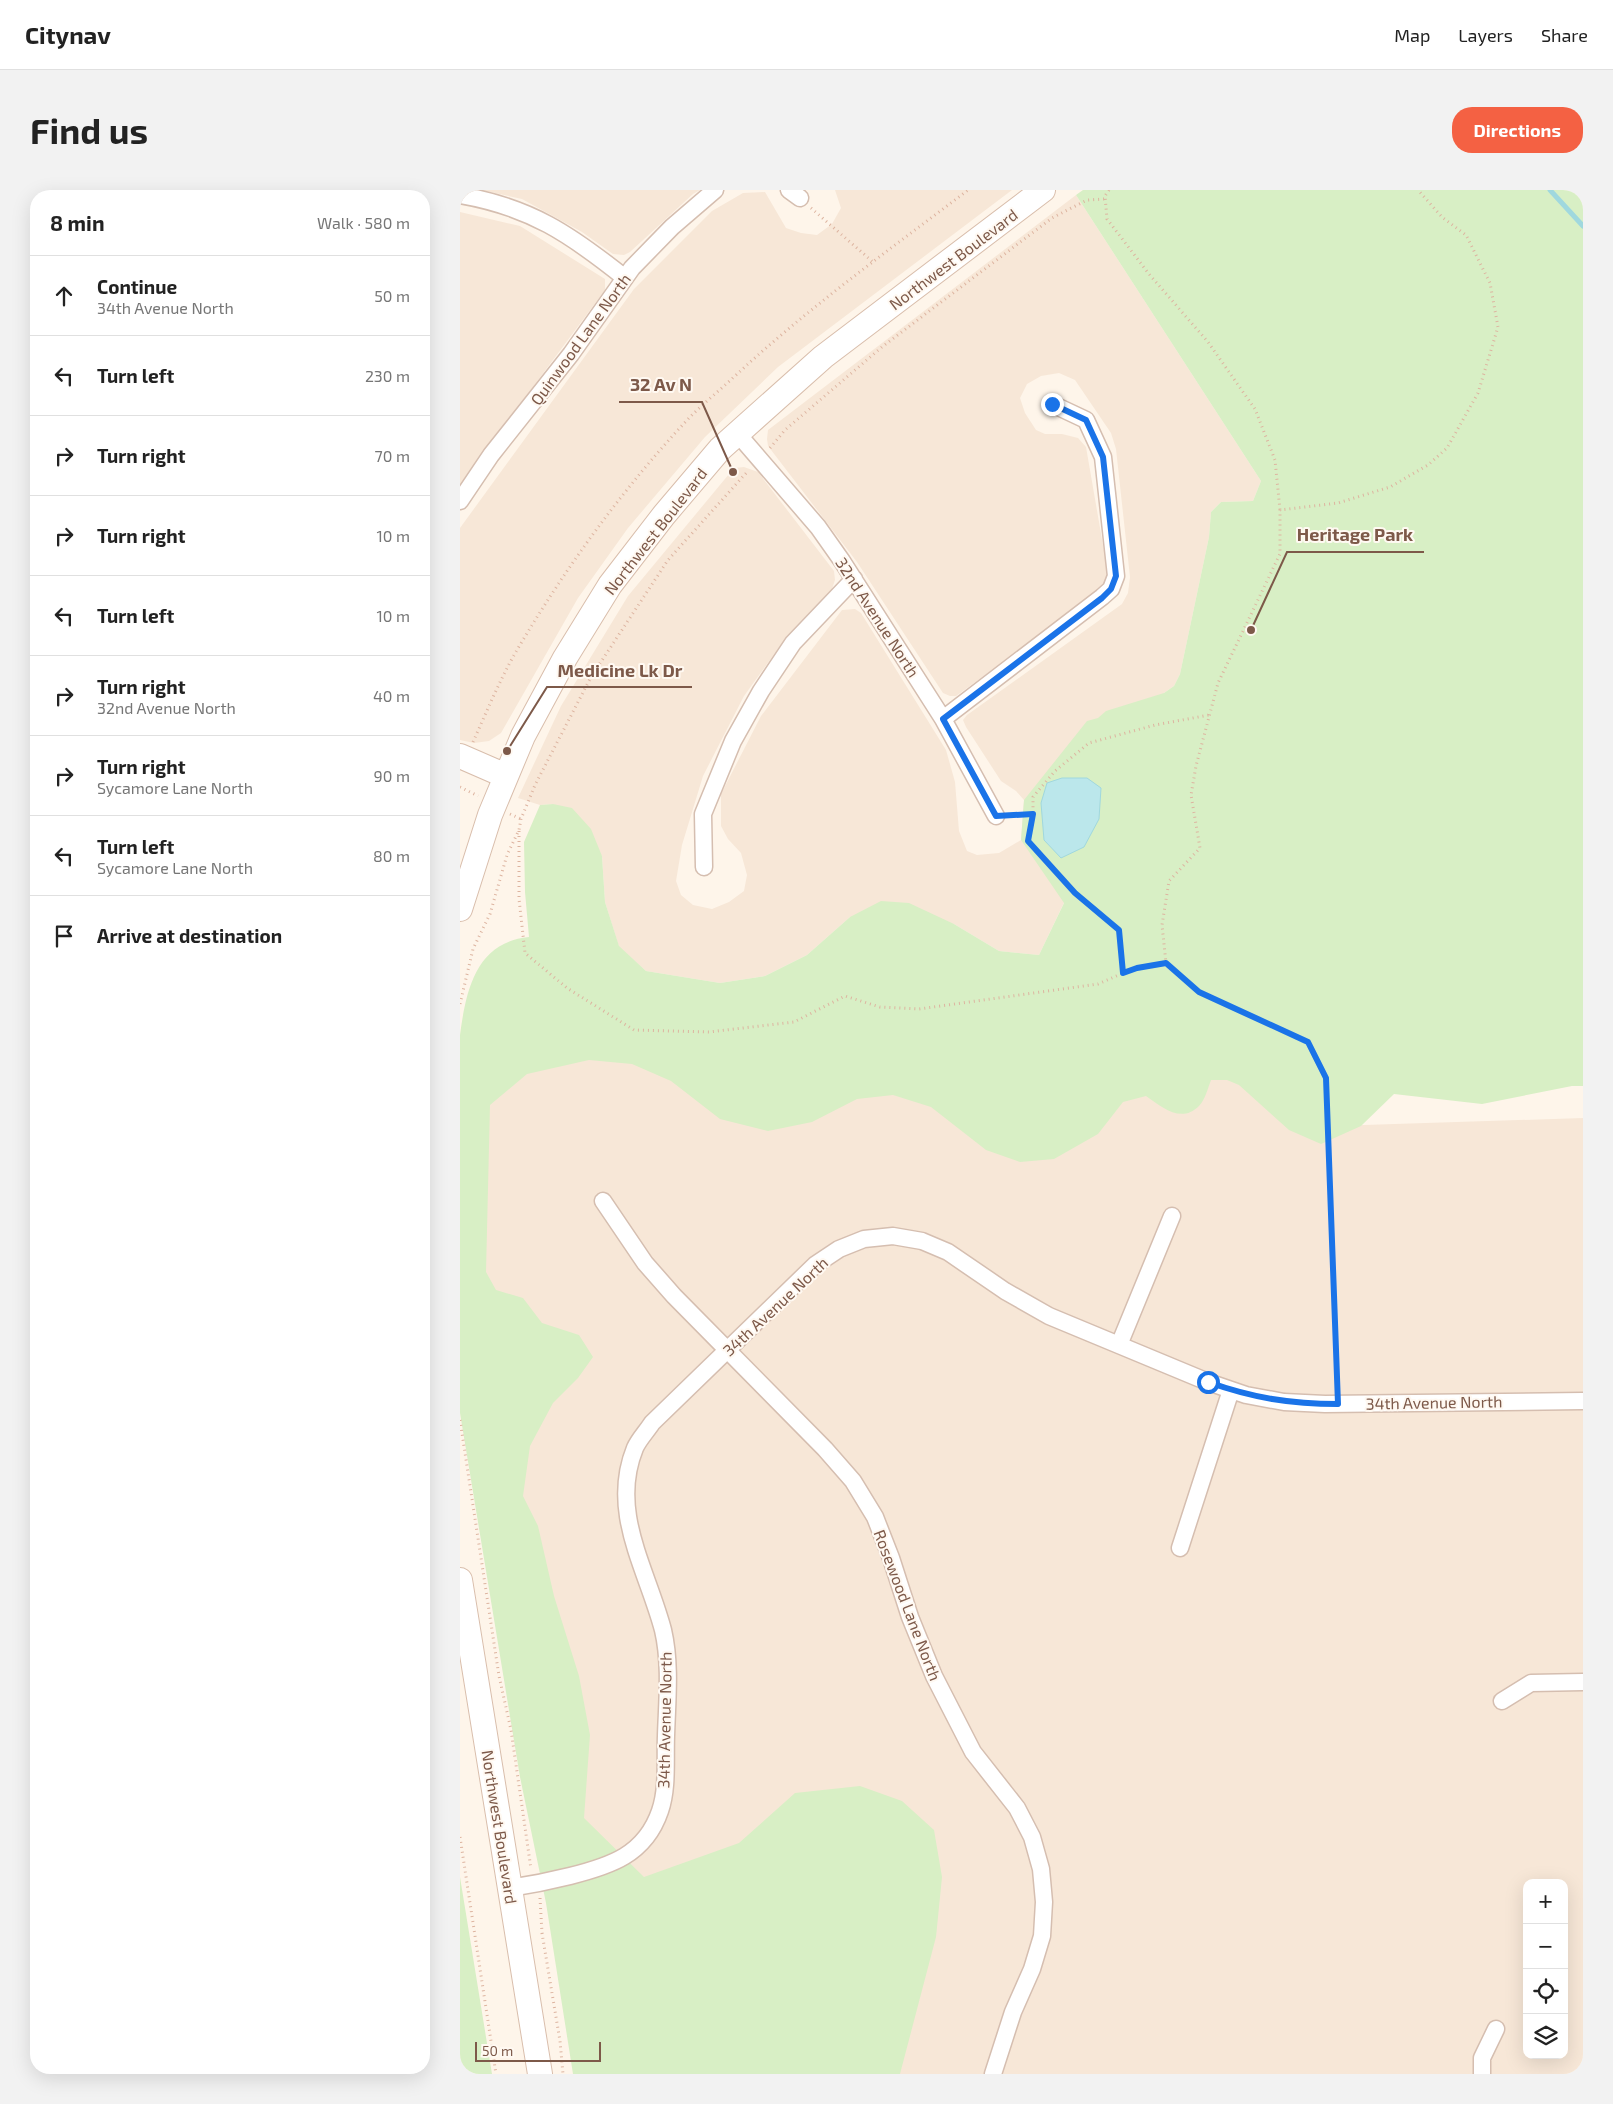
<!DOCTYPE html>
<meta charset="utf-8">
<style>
body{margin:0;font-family:"Exo 2",sans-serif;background:#f2f2f2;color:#222}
.controls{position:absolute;right:15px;bottom:15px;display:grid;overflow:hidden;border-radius:10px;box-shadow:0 5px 20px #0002}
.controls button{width:45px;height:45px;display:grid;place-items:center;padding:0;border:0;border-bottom:1px solid #e0e0e0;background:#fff;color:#222;font:25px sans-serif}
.scale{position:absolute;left:15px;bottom:12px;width:126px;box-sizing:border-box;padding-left:5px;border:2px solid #7d5949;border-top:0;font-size:14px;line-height:18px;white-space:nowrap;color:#7d5949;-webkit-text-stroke:4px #fff9f2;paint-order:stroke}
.stop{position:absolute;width:15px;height:15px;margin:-11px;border:4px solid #1a73e8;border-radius:50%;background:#fff}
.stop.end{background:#1a73e8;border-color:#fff;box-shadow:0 1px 5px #0008}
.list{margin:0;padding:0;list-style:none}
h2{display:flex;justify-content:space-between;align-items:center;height:65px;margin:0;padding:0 20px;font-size:21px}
h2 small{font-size:16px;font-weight:400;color:#767676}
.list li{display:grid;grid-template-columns:32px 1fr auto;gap:15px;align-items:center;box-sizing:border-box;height:80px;padding:0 20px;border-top:1px solid #e0e0e0}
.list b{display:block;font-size:19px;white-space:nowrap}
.list p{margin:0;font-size:16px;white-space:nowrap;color:#767676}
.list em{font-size:16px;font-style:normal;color:#767676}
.icon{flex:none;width:28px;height:28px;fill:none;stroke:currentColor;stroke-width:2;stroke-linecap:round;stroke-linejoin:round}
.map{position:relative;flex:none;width:1123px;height:1884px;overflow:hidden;border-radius:20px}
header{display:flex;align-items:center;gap:30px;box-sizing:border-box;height:70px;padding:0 25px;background:#fff;border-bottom:1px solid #e0e0e0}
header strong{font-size:24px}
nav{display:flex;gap:28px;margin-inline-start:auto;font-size:18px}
.intro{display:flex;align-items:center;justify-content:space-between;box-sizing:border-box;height:120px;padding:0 30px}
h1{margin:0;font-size:35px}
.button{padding:12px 22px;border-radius:20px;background:#f46143;color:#fff;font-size:18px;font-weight:700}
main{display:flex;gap:30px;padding:0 30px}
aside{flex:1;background:#fff;border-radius:20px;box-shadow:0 5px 20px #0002}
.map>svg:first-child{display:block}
.residential{fill:#f7e7d7;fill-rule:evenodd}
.green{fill:#d8efc5}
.water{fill:#bbe7eb;stroke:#a0d8de}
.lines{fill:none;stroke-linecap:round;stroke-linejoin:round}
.stream{stroke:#a0d8de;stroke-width:5}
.street-casing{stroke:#d5beb0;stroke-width:19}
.secondary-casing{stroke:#d9beac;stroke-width:26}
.path{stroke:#ddb4a0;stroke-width:3;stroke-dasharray:1 4;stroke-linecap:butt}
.street{stroke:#fff;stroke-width:16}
.secondary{stroke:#fff;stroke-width:24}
.route{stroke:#1a73e8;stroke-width:6}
.labels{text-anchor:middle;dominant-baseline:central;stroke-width:4;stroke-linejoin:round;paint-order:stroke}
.street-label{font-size:16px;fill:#7d5949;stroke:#fff9f2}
.leader{fill:none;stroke:#7d5949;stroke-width:2}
.callout-dot{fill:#7d5949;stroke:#fff9f2;stroke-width:2}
.callout-label{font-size:18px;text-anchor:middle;font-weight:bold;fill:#7d5949;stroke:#fff9f2;stroke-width:4;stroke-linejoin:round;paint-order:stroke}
</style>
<header>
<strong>Citynav</strong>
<nav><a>Map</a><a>Layers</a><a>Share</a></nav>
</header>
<div class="intro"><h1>Find us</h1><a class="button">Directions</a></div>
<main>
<aside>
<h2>8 min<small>Walk · 580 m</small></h2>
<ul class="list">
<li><svg class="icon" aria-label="ahead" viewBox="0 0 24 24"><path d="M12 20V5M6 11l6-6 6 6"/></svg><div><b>Continue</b><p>34th Avenue North</p></div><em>50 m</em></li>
<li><svg class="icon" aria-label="left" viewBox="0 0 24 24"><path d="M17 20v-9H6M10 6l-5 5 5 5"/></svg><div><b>Turn left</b></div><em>230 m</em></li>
<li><svg class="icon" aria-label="right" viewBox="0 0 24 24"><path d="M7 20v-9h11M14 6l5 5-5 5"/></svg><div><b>Turn right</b></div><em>70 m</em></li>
<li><svg class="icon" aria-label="right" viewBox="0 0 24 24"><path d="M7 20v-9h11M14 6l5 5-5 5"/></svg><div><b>Turn right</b></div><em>10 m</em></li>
<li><svg class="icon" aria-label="left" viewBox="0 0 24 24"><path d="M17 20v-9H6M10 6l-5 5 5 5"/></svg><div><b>Turn left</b></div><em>10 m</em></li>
<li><svg class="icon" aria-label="right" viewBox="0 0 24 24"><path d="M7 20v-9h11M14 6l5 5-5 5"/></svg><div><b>Turn right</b><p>32nd Avenue North</p></div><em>40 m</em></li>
<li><svg class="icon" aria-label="right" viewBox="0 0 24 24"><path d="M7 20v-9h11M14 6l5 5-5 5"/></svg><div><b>Turn right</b><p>Sycamore Lane North</p></div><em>90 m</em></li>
<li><svg class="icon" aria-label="left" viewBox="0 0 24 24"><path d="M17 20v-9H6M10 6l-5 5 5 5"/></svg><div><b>Turn left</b><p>Sycamore Lane North</p></div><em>80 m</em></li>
<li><svg class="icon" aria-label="arrive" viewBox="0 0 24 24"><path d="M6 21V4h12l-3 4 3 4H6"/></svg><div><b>Arrive at destination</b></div></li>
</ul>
</aside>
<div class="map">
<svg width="1123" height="1884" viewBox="0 0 1123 1884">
<rect width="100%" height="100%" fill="#fef5ea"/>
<path class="residential" d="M 21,0 L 240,0 L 233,4 L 170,62 L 164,65 L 153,64 L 122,42 L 62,9 Z
M 375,0 L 552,0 L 318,177 L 245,247 L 168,338 L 118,408 L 41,543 L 29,551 L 14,553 L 0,550 L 0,338 L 174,99 L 252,21 L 283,3 L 305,2 L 326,38 L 341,43 L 357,45 L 372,34 L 381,18 Z
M 616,5 L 801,291 L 793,311 L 761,312 L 751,322 L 749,347 L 720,484 L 714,496 L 704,503 L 579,765 L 539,761 L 494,734 L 390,727 L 347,765 L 305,786 L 260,793 L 186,781 L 159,757 L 145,712 L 142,666 L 93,614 L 80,615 L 58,608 L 101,516 L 168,406 L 274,278 L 284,277 L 298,282 L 374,381 L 375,390 L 372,399 L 328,445 L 284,506 L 243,586 L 222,655 L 216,691 L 221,705 L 233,715 L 252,719 L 269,712 L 284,701 L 287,685 L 281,663 L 268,649 L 261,636 L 261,604 L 301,526 L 382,420 L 395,419 L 401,423 L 486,560 L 495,592 L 499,641 L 507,661 L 517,665 L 539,663 L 561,650 L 564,610 L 556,601 L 541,591 L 506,537 L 503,530 L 507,525 L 662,414 L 668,403 L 670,387 L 656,259 L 651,243 L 615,190 L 599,183 L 581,186 L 567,194 L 560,208 L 565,223 L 576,240 L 585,244 L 602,244 L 618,248 L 626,257 L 648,384 L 646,394 L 640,402 L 496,506 L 490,506 L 483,503 L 397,372 L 308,256 L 307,249 L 308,240 Z
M 0,22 L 60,36 L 145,89 L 145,100 L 0,295 Z
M 122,849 L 762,867 L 842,937 L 1123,928 L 1123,1884 L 116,1884 L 0,915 ZM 1067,1693 L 1104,1693 L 1104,1865 L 1067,1865 Z"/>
<path class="green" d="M 623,0 L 1123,0 L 1123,896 L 1112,896 L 1022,914 L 934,904 L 901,936 L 861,954 L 829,940 L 779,895 L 767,890 L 751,890 C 748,898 745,910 739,916 C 721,934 702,917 686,906 L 663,912 L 638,944 L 594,969 L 560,972 L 526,960 L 471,917 L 433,905 L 397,909 L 352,932 L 308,941 L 260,929 L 211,891 L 172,874 L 129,870 L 67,884 L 30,915 L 26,1082 L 36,1100 L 63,1108 L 82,1133 L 119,1145 L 133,1167 L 118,1188 L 93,1213 L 70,1256 L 63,1306 L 78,1336 L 94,1406 L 119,1486 L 130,1545 L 124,1628 L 184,1687 L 279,1653 L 335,1603 L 400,1596 L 442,1611 L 474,1640 L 482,1687 L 476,1747 L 440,1884 L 113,1884 L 86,1713 L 60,1587 L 0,1223 L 0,845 C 6,800 16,752 69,747 L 65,702 L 64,652 L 80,615 L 93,614 L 112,618 L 131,639 L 142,666 L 145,712 L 159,756 L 186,781 L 260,793 L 305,786 L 347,765 L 390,727 L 421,711 L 449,713 L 494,734 L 539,761 L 579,765 L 604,713 L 561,650 L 564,610 L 627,531 L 638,528 L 646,521 L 704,503 L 714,496 L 720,484 L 749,347 L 751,322 L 761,312 L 793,311 L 801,291 L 616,5 Z
M 0,1687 L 32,1884 L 0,1884 Z"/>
<path class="water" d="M 602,588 L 627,588 L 641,598 L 639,629 L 624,657 L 601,668 L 584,650 L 581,613 L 587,593 Z"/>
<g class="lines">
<path class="stream" d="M 1090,0 L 1123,36"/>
<g class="street-casing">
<path id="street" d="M 329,0 L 340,8
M 0,5 C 70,17 110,44 165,88
M 277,243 L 358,337 L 382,371 L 483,529 L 536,626
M 0,311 L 31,265 L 111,164 L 172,78 L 212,37 L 255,0
M 483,529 L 642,407 L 651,399 L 656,386 L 643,267 L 626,230 L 592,214
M 244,677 L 243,624 L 273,551 L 301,501 L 333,453 L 394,389
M 143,1011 L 185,1073 L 214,1106 L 365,1259 L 393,1291 L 415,1327 L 431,1368 L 450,1427 L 474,1486 L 513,1562 L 557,1618 L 572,1647 L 581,1679 L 584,1712 L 582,1746 L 572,1779 L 553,1822 L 533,1884
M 659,1155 L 712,1026
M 720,1358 L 771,1200
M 1042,1511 L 1071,1493 L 1123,1492
M 50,1698 C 70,1695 90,1691 110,1686 C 150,1676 185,1665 200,1621 C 208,1598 205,1570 206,1546 C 207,1512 211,1474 203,1440 C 187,1379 149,1322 175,1258 C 179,1249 187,1241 192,1233 L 355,1075 L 379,1059 L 404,1049 L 433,1046 L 462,1051 L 488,1062 L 545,1101 L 589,1126 L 748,1192 L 786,1205 L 824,1212 L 865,1214 L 1123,1211
M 1022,1884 L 1022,1868 L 1036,1839"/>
</g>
<g class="secondary-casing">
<path id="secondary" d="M 0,566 L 46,586
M 0,719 L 30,625 L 63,546 L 105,468 L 150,395 L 204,325 L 260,259 L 363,167 L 583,0
M 0,1390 L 80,1884"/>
</g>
<path class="path" d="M 649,0 L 645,6 L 647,29 L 689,84 L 748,152 L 795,219 L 815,270 L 820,320
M 351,18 L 413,72
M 310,258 L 325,240 L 422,157 L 592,28 L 627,10 L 645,9
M 13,552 C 27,521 40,489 57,460 C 106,377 164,297 230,227 C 244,213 260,200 275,186 C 348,118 429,60 508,0
M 0,597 L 18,606
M 50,624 L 61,629
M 551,626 L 573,624
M 59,641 L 59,709 L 65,763 L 107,798 L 174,840 L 249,842 L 334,832 L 385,806 L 420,817 L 459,819 L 638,794 L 677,777 L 706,773
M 663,783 L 659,740 L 615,703 L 568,651 L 573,624 L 573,607 L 595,581 L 629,553 L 695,535 L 749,525
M 0,814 L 13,759 L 30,724 L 47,665 L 59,640 L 61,629 L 75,595 L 131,487 L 208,370 L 288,281
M 878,1200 L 866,888 L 848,852 L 739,802 L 706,773 L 702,735 L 709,691 L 740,658 L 731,605 L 736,576 L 758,493 L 820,364 L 820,320 L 878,313 L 930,297 L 968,275 L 987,258 L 1018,203 L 1038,137 L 1030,93 L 1006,45 L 982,27 L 958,0
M 0,1230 L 39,1486 L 51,1540 L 71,1679
M 0,1647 L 36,1884
M 80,1708 L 82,1743 L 100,1851 L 103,1884"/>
<use href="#street" class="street"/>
<use href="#secondary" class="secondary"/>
</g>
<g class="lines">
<path class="route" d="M 592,214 L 626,230 L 643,267 L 656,386 L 651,399 L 642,408 L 483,529 L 536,626 L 573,624 L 568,651 L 615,703 L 659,740 L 663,783 L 677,778 L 706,773 L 739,802 L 848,852 L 866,888 L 878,1214 C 831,1214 793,1208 748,1192"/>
</g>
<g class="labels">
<g class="street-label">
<text transform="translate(493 69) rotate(-37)">Northwest Boulevard</text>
<text transform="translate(120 149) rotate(-54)">Quinwood Lane North</text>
<text transform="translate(195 341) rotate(-52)">Northwest Boulevard</text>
<text transform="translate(418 427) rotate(57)">32nd Avenue North</text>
<text transform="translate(315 1116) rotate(-43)">34th Avenue North</text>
<text transform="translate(974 1212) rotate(-1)">34th Avenue North</text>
<text transform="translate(448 1415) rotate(69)">Rosewood Lane North</text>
<text transform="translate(204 1530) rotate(-89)">34th Avenue North</text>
<text transform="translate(40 1637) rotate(81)">Northwest Boulevard</text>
</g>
</g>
<path class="leader" d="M273 282L242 212H159M791 440L827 362H964M47 561L87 497H232"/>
<g class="callout-dot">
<circle cx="273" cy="282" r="5"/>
<circle cx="791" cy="440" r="5"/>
<circle cx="47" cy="561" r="5"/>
</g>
<g class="callout-label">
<text x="201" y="201">32 Av N</text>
<text x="895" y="351">Heritage Park</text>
<text x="160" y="487">Medicine Lk Dr</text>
</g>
</svg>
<div class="controls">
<button>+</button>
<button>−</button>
<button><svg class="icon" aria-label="locate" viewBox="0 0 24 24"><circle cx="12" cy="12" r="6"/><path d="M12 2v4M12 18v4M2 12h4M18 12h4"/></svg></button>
<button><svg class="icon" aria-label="layers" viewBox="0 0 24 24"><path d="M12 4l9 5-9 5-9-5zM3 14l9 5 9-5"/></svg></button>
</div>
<div class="scale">50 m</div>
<div class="stop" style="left:748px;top:1192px"></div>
<div class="stop end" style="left:592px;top:214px"></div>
</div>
</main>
